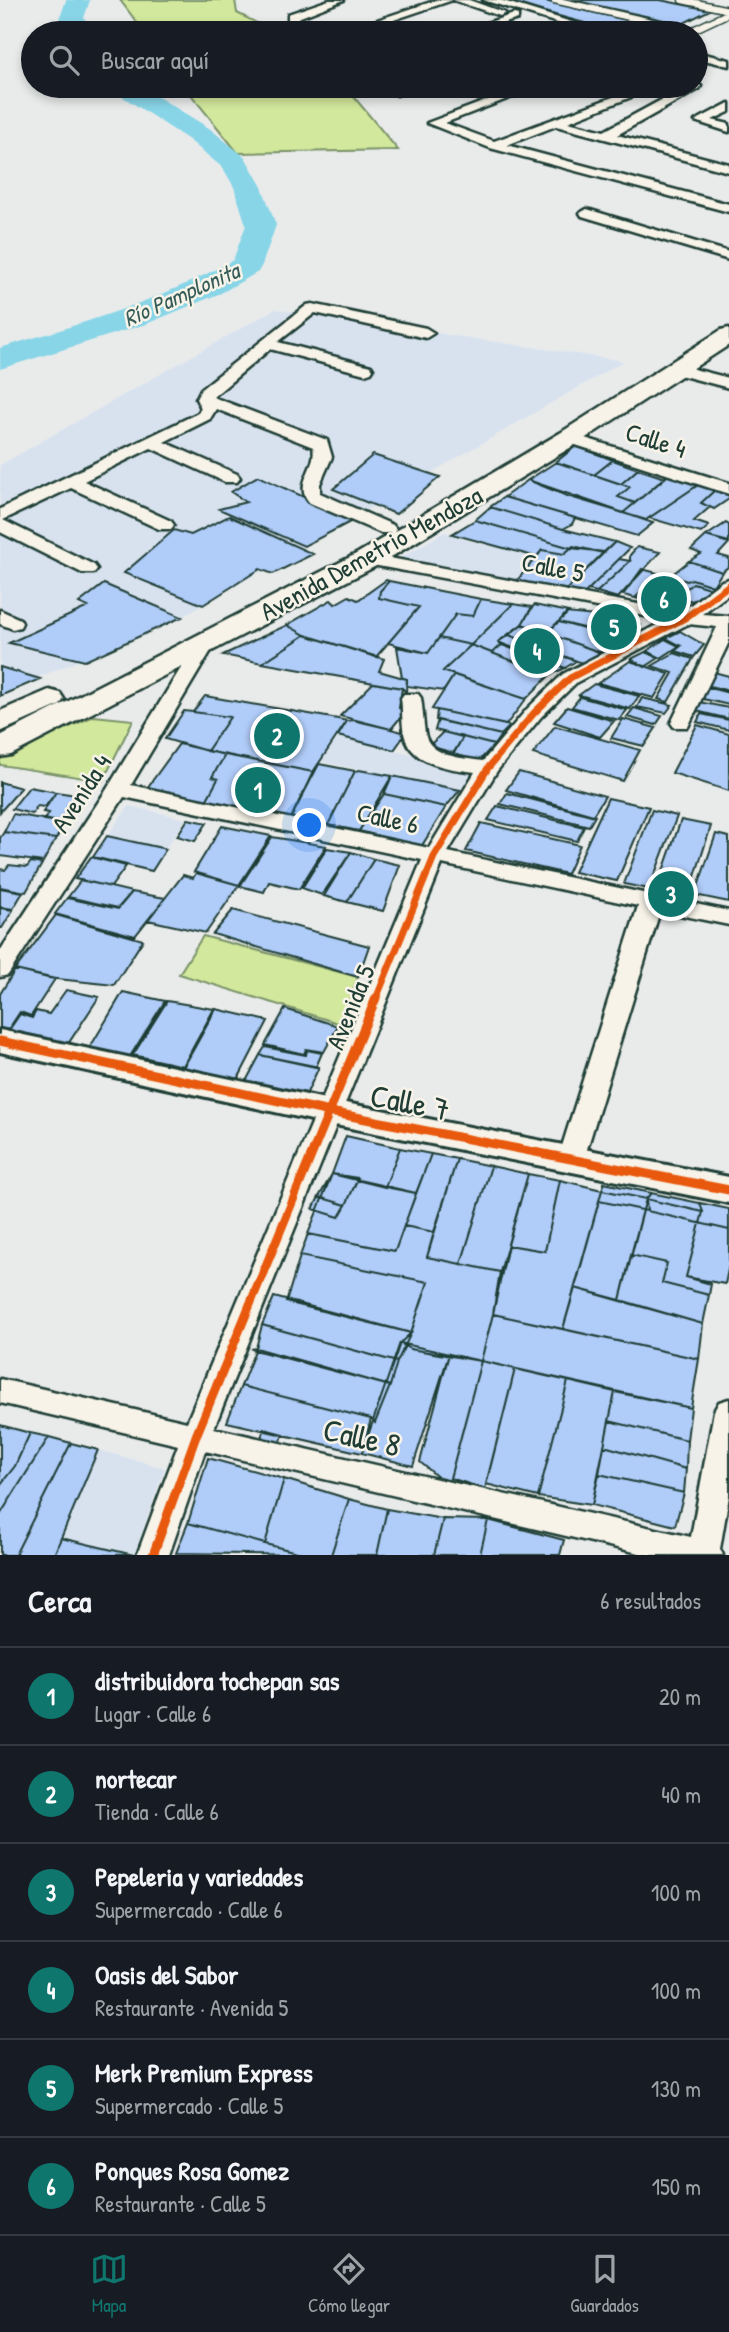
<!DOCTYPE html>
<html lang="es">
<meta charset="utf-8">
<style>
body{margin:0;font-family:"Patrick Hand",sans-serif;background:#20242c;color:#f1f3f6}
.you{position:absolute;left:310px;top:826px;width:24px;height:24px;margin:-18px;border:5px solid #fff;border-radius:50%;background:#1a73e8;box-shadow:0 0 0 10px #1a73e833}
.badge{display:grid;place-items:center;width:46px;height:46px;border-radius:50%;background:#0f766e;color:#fff;font-size:23px;font-weight:700}
.pin{position:absolute;translate:-50% -50%;border:4px solid #fff;box-shadow:0 2px 7px #0006}
.list{margin:0;padding:0;list-style:none}
h2{display:flex;justify-content:space-between;align-items:center;height:91px;margin:0;padding:0 28px;font-size:30px}
h2 small{font-size:23px;font-weight:400;color:#9ea1a6}
.list li{display:grid;grid-template-columns:46px 1fr auto;gap:21px;align-items:center;box-sizing:border-box;height:98px;padding:0 28px;border-top:2px solid #363941}
.list b{display:block;font-size:26px;white-space:nowrap}
.list p{margin:0;font-size:23px;white-space:nowrap;color:#9ea1a6}
.list em{font-size:23px;font-style:normal;color:#9ea1a6}
.icon{flex:none;width:38px;height:38px;fill:none;stroke:currentColor;stroke-width:2;stroke-linecap:round;stroke-linejoin:round}
.map{position:relative;flex:none;width:729px;height:1555px;overflow:hidden}
.search{position:absolute;background:#171b24;box-shadow:0 4px 10px #0003;left:21px;right:21px;top:21px;height:77px;display:flex;align-items:center;gap:18px;box-sizing:border-box;padding:0 24px;border-radius:38px;color:#9ea1a6;font-size:26px}
.sheet{height:679px;background:#171b24}
nav{display:flex;justify-content:space-around;align-items:center;box-sizing:border-box;height:98px;border-top:2px solid #363941;background:#171b24;font-size:19px;color:#9ea1a6}
nav a{display:grid;justify-items:center;gap:4px}
nav .on{color:#0f766e}
.map>svg:first-child{display:block}
.built{fill:#d8e2ef}
.green{fill:#d2e89c;stroke:#789268;stroke-width:2}
.lines{fill:none;stroke-linecap:round;stroke-linejoin:round}
.river{fill:#88d5e7;fill-rule:evenodd}
.building{fill:#b0ccf9;stroke:#1f3d34;stroke-width:2}
.service-casing{stroke:#1f3d34;stroke-width:9}
.minor-casing{stroke:#1f3d34;stroke-width:5}
.tertiary-casing{stroke:#1f3d34;stroke-width:6}
.primary-casing{stroke:#1f3d34;stroke-width:5}
.service{stroke:#f7f3e8;stroke-width:6}
.minor{fill:#f7f3e8;fill-rule:evenodd}
.tertiary{fill:#f7f3e8;fill-rule:evenodd}
.primary{fill:#f7f3e8;fill-rule:evenodd}
.cycleway-far1-casing{stroke:#f7f3e8;stroke-width:11}
.cycleway-casing{stroke:#f7f3e8;stroke-width:13}
.cycleway-far1{stroke:#e8590c;stroke-width:7}
.cycleway{stroke:#e8590c;stroke-width:9}
.labels{text-anchor:middle;dominant-baseline:central;stroke-width:5;stroke-linejoin:round;paint-order:stroke}
.far-water-label{font-size:23px;font-style:italic;fill:#345b58;stroke:#f7f3e8}
.street-label{font-size:26px;fill:#1f3d34;stroke:#f7f3e8}
.near-street-label{font-size:32px;fill:#1f3d34;stroke:#f7f3e8}
</style>
<div class="map">
<svg width="729" height="1555" viewBox="0 0 729 1555">
<rect width="100%" height="100%" fill="#e9ebeb"/>
<filter id="ink" filterUnits="userSpaceOnUse"><feTurbulence type="fractalNoise" baseFrequency=".0143" numOctaves="2"/><feDisplacementMap in="SourceGraphic" scale="14" xChannelSelector="R" yChannelSelector="G"/><feConvolveMatrix kernelMatrix="1 2 1 2 8 2 1 2 1" color-interpolation-filters="sRGB"/></filter>
<g filter="url(#ink)">
<path class="built" d="M 275,309 L 624,361 L 175,621 L 0,693 L 0,465 Z
M 445,532 L 467,540 L 537,557 L 515,583 L 412,564 L 401,557 Z
M 338,736 L 476,770 L 460,790 L 321,762 Z
M 129,806 L 186,819 L 166,848 L 108,835 Z
M 98,1450 L 165,1468 L 134,1555 L 61,1538 Z"/>
<path class="green" d="M 120,0 L 235,0 L 237,13 L 277,33 L 145,33 Z
M 184,86 L 345,86 L 398,150 L 238,153 Z
M 94,716 L 133,720 L 103,781 L 0,765 L 0,757 Z
M 203,936 L 358,977 L 341,1024 L 179,974 Z"/>
<g class="lines">
<path class="river" d="M 66,0 L 90,0 L 84,18 L 94,33 L 70,33 L 60,18 Z
M 110,86 L 140,86 L 209,128 L 245,157 L 262,187 L 276,225 L 262,265 L 258,272 L 221,293 L 146,324 L 0,369 L 0,348 C 80,324 160,301 233,260 L 246,225 L 234,187 L 223,168 L 189,140 L 114,91 Z"/>
</g>
<path class="building" d="M 500,0 L 540,0 L 683,33 L 621,33 Z
M 572,0 L 660,0 L 710,10 L 682,24 Z
M 576,446 L 613,460 L 594,475 L 556,462 Z
M 373,455 L 440,477 L 396,514 L 333,489 Z
M 613,460 L 638,469 L 621,484 L 594,475 Z
M 556,462 L 630,487 L 618,497 L 635,503 L 623,513 L 567,496 L 528,480 Z
M 638,469 L 665,478 L 635,503 L 618,497 L 630,487 L 621,484 Z
M 668,475 L 698,485 L 646,520 L 623,513 Z
M 258,476 L 354,520 L 304,546 L 219,509 L 246,502 L 231,492 Z
M 528,480 L 653,523 L 637,536 L 504,497 Z
M 698,485 L 715,490 L 701,503 L 710,507 L 694,521 L 709,526 L 701,533 L 649,518 Z
M 715,490 L 729,495 L 729,499 L 714,509 L 701,503 Z
M 504,497 L 575,518 L 572,524 L 563,529 L 490,507 Z
M 490,507 L 563,529 L 615,542 L 604,552 L 571,548 L 475,520 Z
M 229,516 L 313,554 L 273,574 L 260,569 L 203,605 L 124,573 L 174,530 L 191,535 Z
M 475,520 L 571,548 L 564,554 L 542,550 L 537,557 L 452,534 Z
M 726,523 L 729,525 L 729,542 L 706,536 Z
M 706,536 L 729,543 L 718,555 L 729,558 L 729,566 L 722,572 L 689,561 L 701,554 L 691,550 Z
M 615,542 L 630,548 L 584,594 L 565,591 Z
M 573,546 L 603,553 L 565,591 L 515,583 L 542,550 L 564,554 Z
M 637,547 L 660,552 L 618,598 L 597,592 L 630,561 L 630,555 Z
M 619,559 L 630,561 L 597,592 L 588,590 Z
M 689,561 L 722,572 L 713,586 L 692,579 L 687,581 L 670,576 Z
M 642,569 L 687,581 L 692,579 L 713,586 L 712,589 L 693,583 L 677,596 L 646,588 L 635,598 L 623,595 Z
M 386,580 L 389,581 L 380,591 L 379,598 L 419,607 L 376,657 L 305,635 L 287,625 L 331,600 L 335,604 L 349,596 L 358,600 Z
M 389,581 L 481,599 L 473,616 L 456,614 L 428,653 L 388,643 L 419,607 L 379,598 L 380,591 Z
M 693,583 L 712,589 L 692,601 L 677,596 Z
M 104,584 L 182,617 L 85,661 L 9,643 L 88,607 L 79,603 Z
M 646,588 L 653,589 L 692,601 L 678,608 L 635,598 Z
M 481,599 L 513,604 L 471,645 L 439,638 L 456,614 L 473,616 Z
M 513,604 L 532,607 L 522,624 L 498,642 L 502,645 L 492,653 L 471,645 Z
M 534,605 L 569,612 L 546,633 L 522,624 Z
M 566,613 L 596,616 L 588,629 L 559,622 Z
M 596,616 L 640,625 L 626,641 L 588,629 Z
M 559,622 L 626,641 L 602,653 L 546,633 Z
M 522,624 L 546,633 L 602,653 L 582,663 L 509,635 Z
M 287,625 L 305,635 L 262,663 L 223,655 Z
M 680,631 L 704,645 L 694,657 L 675,651 L 681,646 L 666,638 Z
M 305,635 L 384,659 L 379,671 L 407,679 L 406,692 L 402,688 L 262,663 Z
M 509,635 L 576,661 L 565,668 L 498,642 Z
M 439,638 L 471,645 L 443,671 L 454,675 L 444,691 L 407,686 L 407,679 L 402,678 L 397,647 L 428,653 Z
M 665,639 L 679,646 L 661,658 L 647,651 Z
M 471,645 L 492,653 L 550,675 L 526,699 L 443,671 Z
M 502,645 L 565,668 L 550,675 L 492,653 Z
M 645,652 L 659,658 L 645,667 L 631,659 Z
M 674,653 L 693,659 L 668,702 L 658,699 L 673,673 L 652,666 Z
M 630,661 L 669,674 L 654,698 L 598,683 Z
M 0,667 L 40,679 L 0,696 Z
M 710,671 L 729,676 L 729,691 L 706,685 Z
M 454,675 L 526,699 L 506,725 L 432,709 Z
M 373,683 L 402,688 L 399,708 L 406,708 L 406,717 L 400,718 L 391,729 L 340,716 Z
M 594,684 L 639,696 L 630,709 L 579,695 Z
M 706,687 L 729,693 L 729,705 L 699,698 Z
M 205,696 L 338,719 L 347,721 L 313,772 L 207,751 L 230,717 L 193,712 Z
M 580,697 L 627,710 L 619,720 L 572,707 Z
M 642,698 L 672,705 L 666,713 L 637,707 Z
M 699,702 L 729,708 L 729,719 L 692,710 Z
M 567,707 L 614,721 L 600,737 L 554,722 Z
M 634,708 L 662,716 L 656,725 L 627,717 Z
M 437,710 L 510,726 L 501,735 L 436,720 Z
M 184,711 L 193,712 L 230,717 L 207,751 L 165,739 Z
M 701,714 L 729,720 L 729,730 L 697,722 Z
M 623,719 L 656,728 L 644,746 L 611,738 Z
M 353,720 L 391,729 L 406,733 L 394,750 L 338,736 L 347,721 Z
M 438,720 L 501,735 L 494,745 L 435,730 Z
M 697,725 L 729,734 L 729,791 L 672,773 Z
M 555,726 L 640,750 L 623,781 L 533,754 Z
M 443,732 L 463,737 L 454,753 L 429,746 Z
M 463,737 L 494,745 L 479,761 L 453,754 Z
M 179,744 L 225,755 L 212,777 L 218,779 L 206,801 L 147,788 Z
M 225,755 L 313,772 L 291,818 L 206,801 L 218,779 L 212,777 Z
M 319,764 L 355,771 L 328,825 L 291,818 Z
M 359,770 L 392,776 L 359,831 L 328,825 L 355,771 Z
M 519,772 L 605,796 L 593,815 L 506,790 Z
M 392,776 L 460,790 L 446,807 L 384,794 Z
M 0,782 L 21,788 L 0,812 Z
M 29,787 L 56,792 L 45,807 L 37,806 L 32,814 L 12,809 Z
M 56,792 L 83,796 L 65,823 L 44,820 L 49,813 L 43,812 Z
M 507,793 L 595,816 L 589,826 L 500,804 Z
M 384,794 L 446,807 L 421,847 L 359,831 Z
M 608,798 L 649,807 L 617,881 L 574,872 Z
M 497,806 L 584,827 L 577,841 L 488,820 Z
M 652,810 L 677,816 L 649,889 L 624,884 Z
M 13,814 L 65,823 L 56,839 L 4,832 Z
M 188,819 L 207,823 L 195,841 L 177,836 Z
M 681,820 L 711,826 L 689,895 L 657,888 Z
M 481,823 L 580,845 L 567,874 L 466,851 Z
M 222,826 L 271,836 L 239,885 L 194,872 Z
M 4,832 L 56,839 L 43,862 L 0,856 L 0,838 Z
M 716,834 L 729,837 L 729,902 L 695,895 Z
M 107,836 L 166,849 L 152,871 L 93,857 Z
M 272,837 L 326,846 L 299,889 L 269,882 L 264,892 L 240,886 Z
M 327,848 L 351,852 L 322,895 L 302,888 Z
M 351,852 L 374,859 L 347,902 L 324,896 Z
M 91,857 L 126,866 L 111,887 L 75,879 Z
M 374,859 L 400,865 L 383,911 L 347,902 Z
M 31,862 L 42,864 L 26,892 L 0,887 L 0,869 L 5,870 L 9,865 L 27,867 Z
M 196,873 L 239,885 L 206,933 L 148,920 L 183,875 L 193,878 Z
M 81,880 L 132,892 L 118,908 L 68,897 Z
M 0,888 L 23,892 L 13,909 L 0,907 Z
M 132,892 L 165,898 L 135,936 L 55,914 L 67,898 L 118,909 Z
M 0,908 L 13,910 L 2,928 L 0,928 Z
M 233,910 L 369,946 L 358,977 L 213,934 Z
M 56,915 L 143,940 L 114,985 L 48,978 L 15,970 Z
M 15,970 L 55,979 L 31,1016 L 20,1012 L 8,1030 L 0,1028 L 0,994 Z
M 66,990 L 99,997 L 68,1044 L 9,1030 L 20,1014 L 32,1018 L 36,1011 L 49,1014 Z
M 123,992 L 165,1001 L 129,1058 L 89,1049 Z
M 167,1001 L 214,1009 L 183,1066 L 133,1055 Z
M 216,1009 L 268,1021 L 237,1081 L 182,1070 Z
M 285,1009 L 338,1026 L 324,1052 L 306,1049 L 304,1054 L 265,1045 Z
M 265,1047 L 306,1055 L 307,1050 L 322,1053 L 316,1067 L 260,1055 Z
M 260,1055 L 319,1067 L 305,1097 L 245,1083 Z
M 346,1136 L 400,1148 L 385,1187 L 332,1174 Z
M 400,1148 L 431,1154 L 416,1193 L 385,1187 Z
M 431,1154 L 457,1159 L 434,1232 L 404,1226 Z
M 457,1159 L 491,1166 L 461,1264 L 427,1257 Z
M 491,1166 L 528,1174 L 500,1272 L 461,1264 Z
M 332,1174 L 358,1178 L 346,1205 L 319,1197 Z
M 332,1174 L 416,1193 L 395,1251 L 308,1234 Z
M 528,1174 L 560,1180 L 545,1251 L 508,1245 Z
M 560,1180 L 602,1190 L 563,1329 L 493,1314 L 508,1245 L 545,1251 Z
M 604,1183 L 651,1193 L 646,1199 L 647,1211 L 599,1201 Z
M 602,1190 L 646,1199 L 620,1300 L 575,1288 Z
M 651,1193 L 729,1209 L 729,1230 L 647,1211 L 646,1199 Z
M 319,1197 L 346,1205 L 339,1217 L 313,1209 Z
M 646,1199 L 703,1212 L 686,1277 L 711,1284 L 709,1295 L 662,1283 L 667,1263 L 631,1255 Z
M 700,1203 L 729,1209 L 729,1265 L 725,1284 L 686,1277 L 703,1212 Z
M 404,1226 L 434,1232 L 427,1257 L 500,1272 L 493,1314 L 481,1361 L 410,1349 L 400,1343 L 411,1333 L 428,1282 L 300,1256 L 308,1234 L 395,1251 Z
M 631,1255 L 667,1263 L 662,1283 L 709,1295 L 703,1324 L 620,1300 Z
M 300,1256 L 428,1282 L 411,1333 L 286,1302 Z
M 575,1288 L 703,1324 L 699,1359 L 563,1329 Z
M 274,1297 L 411,1333 L 397,1362 L 262,1325 Z
M 493,1314 L 699,1359 L 691,1408 L 481,1361 Z
M 262,1325 L 397,1362 L 390,1386 L 251,1349 L 256,1348 Z
M 400,1343 L 449,1354 L 413,1466 L 362,1453 Z
M 256,1348 L 390,1386 L 375,1423 L 371,1419 L 241,1386 Z
M 449,1354 L 481,1361 L 448,1486 L 420,1462 Z
M 481,1361 L 515,1369 L 485,1489 L 450,1478 Z
M 515,1369 L 568,1381 L 538,1497 L 486,1484 Z
M 568,1381 L 615,1392 L 592,1505 L 538,1497 Z
M 241,1386 L 371,1419 L 362,1453 L 227,1422 Z
M 615,1392 L 691,1408 L 687,1440 L 609,1421 Z
M 609,1421 L 687,1440 L 686,1469 L 604,1446 Z
M 0,1425 L 30,1433 L 15,1466 L 0,1485 Z
M 264,1429 L 283,1434 L 279,1449 L 259,1444 Z
M 30,1433 L 49,1437 L 0,1515 L 0,1485 L 15,1466 Z
M 49,1437 L 71,1443 L 15,1555 L 0,1555 L 0,1515 Z
M 71,1443 L 98,1450 L 54,1555 L 15,1555 Z
M 604,1446 L 686,1469 L 684,1493 L 599,1474 Z
M 208,1458 L 284,1479 L 265,1544 L 188,1523 Z
M 599,1474 L 684,1493 L 675,1526 L 592,1505 Z
M 284,1479 L 349,1499 L 331,1555 L 309,1555 L 265,1544 Z
M 349,1499 L 387,1509 L 377,1555 L 331,1555 Z
M 387,1509 L 443,1519 L 434,1555 L 377,1555 Z
M 443,1519 L 488,1520 L 480,1555 L 434,1555 Z
M 488,1520 L 564,1540 L 560,1555 L 480,1555 Z
M 188,1523 L 265,1544 L 309,1555 L 176,1553 Z
M 61,1538 L 134,1555 L 54,1555 Z"/>
<g class="lines">
<g class="service-casing">
<path id="service" d="M 554,0 L 691,31 L 729,13
M 682,0 L 729,10"/>
</g>
<g class="minor-casing">
<path id="minor" d="M 329,0 L 344,0 L 298,18 L 319,33 L 307,33 L 288,20 L 288,14 Z
M 437,0 L 469,0 L 505,13 L 500,16 L 453,0 L 355,33 L 338,33 Z
M 483,0 L 500,0 L 607,33 L 590,33 Z
M 514,14 L 518,15 L 518,19 L 473,33 L 456,33 Z
M 696,52 L 729,60 L 729,66 L 696,58 Z
M 696,83 L 701,86 L 699,89 L 617,135 L 729,164 L 729,172 L 556,126 L 507,145 L 729,204 L 729,212 L 490,148 L 427,123 L 525,86 L 541,86 L 445,123 L 494,141 L 643,86 L 659,86 L 568,122 L 604,131 L 687,86 L 696,86 Z
M 383,86 L 418,86 L 397,95 Z
M 729,103 L 729,112 L 712,120 L 729,124 L 729,132 L 695,121 Z
M 587,209 L 729,252 L 729,260 L 582,216 L 580,213 Z
M 312,304 L 426,328 L 434,333 L 426,338 L 315,313 L 278,342 L 371,366 L 373,369 L 371,372 L 365,374 L 270,349 L 213,397 L 327,440 L 332,457 L 320,484 L 320,493 L 393,525 L 396,529 L 393,533 L 381,533 L 310,503 C 292,484 318,468 313,447 L 216,409 L 210,419 L 164,442 L 237,474 L 240,478 L 237,482 L 225,482 L 151,448 L 84,481 L 171,521 L 174,525 L 171,529 L 159,529 L 71,488 L 3,520 L 94,565 L 97,569 L 94,573 L 82,573 L 0,532 L 0,509 L 198,413 L 201,408 L 196,399 L 201,389 L 307,305 Z
M 674,364 L 729,378 L 729,388 L 668,372 L 666,369 Z
M 569,433 L 729,483 L 729,494 L 563,441 L 561,438 L 563,435 Z
M 368,554 L 681,612 L 722,581 L 729,579 L 729,594 L 702,614 L 729,616 L 729,642 L 688,727 L 674,727 L 671,723 L 717,627 L 688,624 L 577,682 L 541,717 L 497,771 L 448,852 L 729,911 L 729,925 L 660,911 L 584,1159 L 580,1166 L 571,1169 L 562,1166 L 558,1159 L 638,906 L 442,864 L 214,1428 L 691,1537 L 714,1411 L 719,1402 L 729,1399 L 729,1496 L 720,1549 L 723,1555 L 647,1555 L 205,1451 L 169,1555 L 137,1555 L 178,1445 L 0,1403 L 0,1379 L 187,1422 L 422,860 L 124,797 L 8,975 L 0,977 L 0,951 L 107,789 L 198,640 L 205,638 L 215,644 L 131,785 L 429,848 L 475,772 C 450,769 413,765 405,737 C 401,725 403,710 401,698 L 404,694 L 418,694 L 421,698 C 423,709 423,721 425,733 C 429,757 463,758 483,761 L 527,709 L 563,674 L 666,620 L 362,563 L 359,559 Z
M 0,610 L 20,619 L 22,623 L 20,627 L 13,629 L 0,624 Z"/>
</g>
<g class="tertiary-casing">
<path id="tertiary" d="M 0,1030 L 330,1100 L 729,1177 L 729,1203 L 330,1124 L 0,1052 Z"/>
</g>
<g class="primary-casing">
<path id="primary" d="M 729,328 L 729,345 L 578,443 L 378,565 L 11,755 L 0,757 L 0,736 L 358,553 L 560,433 L 721,330 Z
M 49,690 L 60,693 L 64,699 L 60,705 L 0,732 L 0,711 Z"/>
</g>
<use href="#service" class="service"/>
<use href="#minor" class="minor"/>
<use href="#tertiary" class="tertiary"/>
<use href="#primary" class="primary"/>
<g class="cycleway-far1-casing">
<path id="cycleway-far1" d="M 376,999 L 434,857 L 488,768 L 534,713 L 570,678 L 685,618 L 729,585"/>
</g>
<g class="cycleway-casing">
<path id="cycleway" d="M 0,1041 L 330,1112 L 729,1190
M 153,1555 L 196,1436 L 376,998"/>
</g>
<use href="#cycleway-far1" class="cycleway-far1"/>
<use href="#cycleway" class="cycleway"/>
</g>
</g>
<g class="labels">
<g class="far-water-label">
<text transform="translate(181 294) rotate(-24)">Río Pamplonita</text>
</g>
<g class="street-label">
<text transform="translate(656 440) rotate(18)">Calle 4</text>
<text transform="translate(371 553) rotate(-29)">Avenida Demetrio Mendoza</text>
<text transform="translate(553 567) rotate(11)">Calle 5</text>
<text transform="translate(81 793) rotate(-57)">Avenida 4</text>
<text transform="translate(388 818) rotate(12)">Calle 6</text>
<text transform="translate(350 1007) rotate(-68)">Avenida 5</text>
</g>
<g class="near-street-label">
<text transform="translate(410 1102) rotate(11)">Calle 7</text>
<text transform="translate(362 1437) rotate(13)">Calle 8</text>
</g>
</g>
</svg>
<div class="you"></div>
<div class="pin badge" style="left:258px;top:790px">1</div>
<div class="pin badge" style="left:277px;top:736px">2</div>
<div class="pin badge" style="left:671px;top:894px">3</div>
<div class="pin badge" style="left:537px;top:651px">4</div>
<div class="pin badge" style="left:614px;top:627px">5</div>
<div class="pin badge" style="left:664px;top:599px">6</div>
<div class="search"><svg class="icon" aria-label="search" viewBox="0 0 24 24"><circle cx="10" cy="10" r="6"/><path d="M15 15l6 6"/></svg>Buscar aquí</div>
</div>
<section class="sheet">
<h2>Cerca<small>6 resultados</small></h2>
<ul class="list">
<li><span class="badge">1</span><div><b>distribuidora tochepan sas</b><p>Lugar · Calle 6</p></div><em>20 m</em></li>
<li><span class="badge">2</span><div><b>nortecar</b><p>Tienda · Calle 6</p></div><em>40 m</em></li>
<li><span class="badge">3</span><div><b>Pepeleria y variedades</b><p>Supermercado · Calle 6</p></div><em>100 m</em></li>
<li><span class="badge">4</span><div><b>Oasis del Sabor</b><p>Restaurante · Avenida 5</p></div><em>100 m</em></li>
<li><span class="badge">5</span><div><b>Merk Premium Express</b><p>Supermercado · Calle 5</p></div><em>130 m</em></li>
<li><span class="badge">6</span><div><b>Ponques Rosa Gomez</b><p>Restaurante · Calle 5</p></div><em>150 m</em></li>
</ul>
</section>
<nav>
<a class="on"><svg class="icon" aria-label="map" viewBox="0 0 24 24"><path d="M3 6l6-2 6 2 6-2v14l-6 2-6-2-6 2zM9 4v14M15 6v14"/></svg>Mapa</a>
<a><svg class="icon" aria-label="directions" viewBox="0 0 24 24"><path d="M12 3l9 9-9 9-9-9zM9 14v-3h6M13 9l2 2-2 2"/></svg>Cómo llegar</a>
<a><svg class="icon" aria-label="saved" viewBox="0 0 24 24"><path d="M7 4h10v16l-5-4-5 4z"/></svg>Guardados</a>
</nav>
